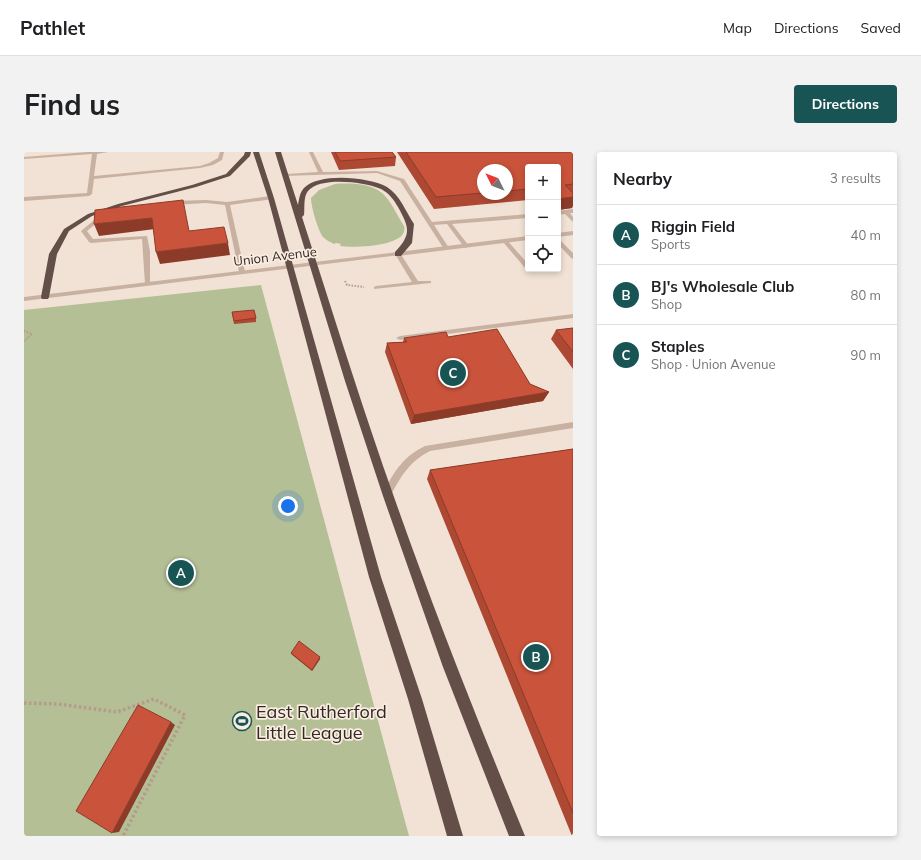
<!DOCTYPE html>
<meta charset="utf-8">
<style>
body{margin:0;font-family:Mulish,sans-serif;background:#f2f2f2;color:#202124}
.controls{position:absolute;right:12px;top:12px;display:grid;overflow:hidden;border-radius:4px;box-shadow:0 2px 6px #0003}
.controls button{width:36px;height:36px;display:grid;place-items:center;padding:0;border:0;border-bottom:1px solid #e0e0e0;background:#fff;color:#202124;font:20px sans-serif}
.compass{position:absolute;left:453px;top:12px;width:36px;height:36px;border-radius:50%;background:#fff;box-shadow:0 2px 6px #0003;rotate:312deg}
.you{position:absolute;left:264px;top:354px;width:14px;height:14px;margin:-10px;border:3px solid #fff;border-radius:50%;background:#1a73e8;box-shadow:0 0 0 6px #1a73e833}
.badge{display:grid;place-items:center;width:26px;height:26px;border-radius:50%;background:#195454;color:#fff;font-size:13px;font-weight:700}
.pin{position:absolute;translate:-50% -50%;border:2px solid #fff;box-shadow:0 1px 4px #0006}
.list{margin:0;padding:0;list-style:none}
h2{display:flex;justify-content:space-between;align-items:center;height:52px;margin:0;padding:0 16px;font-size:17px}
h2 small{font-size:13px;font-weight:400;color:#757577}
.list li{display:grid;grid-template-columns:26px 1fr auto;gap:12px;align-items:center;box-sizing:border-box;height:60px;padding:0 16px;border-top:1px solid #e0e0e0}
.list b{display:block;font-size:15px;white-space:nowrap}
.list p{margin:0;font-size:13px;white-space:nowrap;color:#757577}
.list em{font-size:13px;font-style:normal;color:#757577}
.icon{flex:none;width:22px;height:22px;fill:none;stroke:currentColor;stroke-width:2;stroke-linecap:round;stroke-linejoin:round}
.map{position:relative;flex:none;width:549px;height:684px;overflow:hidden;border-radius:4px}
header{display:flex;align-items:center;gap:24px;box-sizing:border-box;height:56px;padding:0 20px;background:#fff;border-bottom:1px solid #e0e0e0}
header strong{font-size:19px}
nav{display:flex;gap:22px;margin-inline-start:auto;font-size:14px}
.intro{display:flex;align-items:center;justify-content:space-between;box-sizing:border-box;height:96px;padding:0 24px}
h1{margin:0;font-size:28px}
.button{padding:10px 18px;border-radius:4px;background:#195454;color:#fff;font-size:14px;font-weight:700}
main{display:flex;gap:24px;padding:0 24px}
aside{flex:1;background:#fff;border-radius:4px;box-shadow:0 2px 6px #0003}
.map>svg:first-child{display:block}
.green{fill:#b4bf95}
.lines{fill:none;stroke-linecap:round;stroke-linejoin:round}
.path-far1{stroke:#b49b8c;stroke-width:2;stroke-dasharray:1.5 1.5;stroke-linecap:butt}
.path{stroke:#b49b8c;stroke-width:3.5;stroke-dasharray:2.5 2.5;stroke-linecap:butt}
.service{fill:#c9b1a1;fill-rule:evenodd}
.minor{fill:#c9b1a1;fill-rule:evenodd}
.tertiary{fill:#c9b1a1;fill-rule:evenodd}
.trunk{fill:#644f48;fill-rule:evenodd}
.wall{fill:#ad4833;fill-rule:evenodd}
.shaded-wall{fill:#8d3b29}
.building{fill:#c9543b;stroke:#8d3b29}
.labels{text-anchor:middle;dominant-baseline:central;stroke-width:3.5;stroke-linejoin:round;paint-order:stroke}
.far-street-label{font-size:13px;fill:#332824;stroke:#f9ece1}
.near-poi-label{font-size:18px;fill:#332824;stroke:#f9ece1;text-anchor:start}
</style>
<header>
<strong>Pathlet</strong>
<nav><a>Map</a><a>Directions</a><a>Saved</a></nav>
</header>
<div class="intro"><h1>Find us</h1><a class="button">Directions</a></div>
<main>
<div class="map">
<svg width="549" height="684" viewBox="0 0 549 684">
<rect width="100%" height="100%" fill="#f1e2d5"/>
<path class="green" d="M 311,32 C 327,31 351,31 362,45 C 369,53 374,65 380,74 C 386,95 329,96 316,94 L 317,92 L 312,91 L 310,92 C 306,90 302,88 299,85 C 294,78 287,55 287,46 L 295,38 Z
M 237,133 L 385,684 L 0,684 L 0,158 Z"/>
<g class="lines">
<path class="path-far1" d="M 321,129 L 323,133 L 340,135
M 0,179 L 8,182 L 0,189"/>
<path class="path" d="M 0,551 L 34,552 L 93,560 L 130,547 L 161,563 L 99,684"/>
<path class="service" d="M 63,0 L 84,0 L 73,2 L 70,24 L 176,14 L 185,11 L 194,6 L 196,0 L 200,0 L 198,8 L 189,13 L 176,16 L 70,27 L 68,42 L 65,44 L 0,49 L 0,45 L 63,41 L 68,2 L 0,7 L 0,5 Z
M 285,0 L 289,0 L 299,20 L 353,19 L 380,27 L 408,70 L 504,62 L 504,66 L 428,72 L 445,94 L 442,96 L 440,95 L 423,72 L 410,73 L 425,96 L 420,97 L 376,29 L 353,21 L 260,24 L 260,23 L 262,22 L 294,20 Z
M 247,44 L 249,45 L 249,47 L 206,53 L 221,120 L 218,122 L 215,120 L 201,53 L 182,51 L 148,53 L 145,51 L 148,49 L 182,48 L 203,50 Z
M 549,57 L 549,61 L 546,61 L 549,65 L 549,70 L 541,62 L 534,63 L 534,59 Z
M 80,60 L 82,61 L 82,63 L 63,79 L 69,87 L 123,84 L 126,99 L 126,133 L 121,132 L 118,87 L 67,91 L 65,90 L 57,79 Z
M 479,88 L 483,88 L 504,112 L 504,117 L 506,117 L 502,117 L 479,90 Z
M 374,100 L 376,101 L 394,129 L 407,129 L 407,131 L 350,137 L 350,135 L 352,134 L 388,130 L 371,102 Z
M 549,162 L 549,166 L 376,188 L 372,186 L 376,184 Z
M 549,270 L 549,276 L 406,299 C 386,309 377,324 367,343 L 361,343 L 360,340 C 370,319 380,304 401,294 Z"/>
<path class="minor" d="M 549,79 L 549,83 L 534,85 L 534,81 Z
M 504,84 L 504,88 L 374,104 L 371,102 L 374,100 Z
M 534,86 L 549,101 L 549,107 L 547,106 L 534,92 Z"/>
<path class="tertiary" d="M 374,100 L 376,101 L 376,103 L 0,149 L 0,145 Z"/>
<path class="trunk" d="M 221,0 L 227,0 L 226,4 L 206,24 L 172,35 L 98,54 L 68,64 L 45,79 L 33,102 L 25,145 L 24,147 L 18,147 L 17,145 L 25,102 L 40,77 L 64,62 L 94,52 L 168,33 L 202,22 L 220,3 Z
M 229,0 L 235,0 L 250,46 L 357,425 L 398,547 L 439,684 L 423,684 L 384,547 L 345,425 L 244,46 Z
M 251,0 L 257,0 L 274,53 C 275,47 276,40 280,36 C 295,20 346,25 363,35 C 376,43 382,60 390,72 L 388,91 L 377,104 L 371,104 L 371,100 C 388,82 385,75 374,55 C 370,48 365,41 357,37 C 342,30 296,24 284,39 C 279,45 281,56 280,63 L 278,65 C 308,158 337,252 370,345 C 410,459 455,572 501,684 L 485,684 L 419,515 L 359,344 L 321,229 Z"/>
</g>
<path class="wall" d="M 307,0 L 368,0 L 372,5 L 371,14 L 315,18 Z
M 373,0 L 549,0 L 549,53 L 548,56 L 534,58 L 534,15 L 504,15 L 504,48 L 410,57 ZM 459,18 L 483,18 L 483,42 L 459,42 Z
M 208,160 L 232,166 L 232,170 L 210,172 Z
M 549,176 L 549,217 L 527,187 L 532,178 Z
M 424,185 L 506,232 L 525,240 L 519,249 L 387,272 L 361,200 L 363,191 L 379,190 L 380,186 Z
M 549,297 L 549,684 L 548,684 L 403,327 L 406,318 Z
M 267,501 L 296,505 L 296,507 L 288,519 L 267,502 Z"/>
<path class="shaded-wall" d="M 549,45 L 549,53 L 548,56 L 534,58 L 534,47 Z
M 128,66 L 131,77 L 75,84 L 70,72 Z
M 204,91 L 206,103 L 136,112 L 132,100 Z
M 525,240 L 519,249 L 387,272 L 390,263 Z
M 296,505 L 296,507 L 288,519 L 288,518 Z
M 147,570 L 151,573 L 95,680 L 88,681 Z"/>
<path class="building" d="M 311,0 L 368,0 L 372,5 L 316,9 Z
M 382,0 L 549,0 L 549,32 L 541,33 L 549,41 L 549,45 L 534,47 L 534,15 L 504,15 L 504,37 L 483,39 L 483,18 L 459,18 L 459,41 L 412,45 Z
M 159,48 L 165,79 L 200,75 L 204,91 L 132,100 L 128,66 L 70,72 L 71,58 Z
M 230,158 L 232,166 L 210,169 L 208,160 Z
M 549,176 L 549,200 L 532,178 Z
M 473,177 L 506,232 L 525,240 L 390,263 L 363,191 L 383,190 L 380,186 L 422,180 L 424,185 Z
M 549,297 L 549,661 L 406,318 Z
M 275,489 L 296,505 L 288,518 L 267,501 Z
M 114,553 L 147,570 L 88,681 L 52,659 Z"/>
<defs>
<g id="stadium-ring" transform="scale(1)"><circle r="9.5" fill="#f9ece1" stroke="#195454" stroke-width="1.5"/><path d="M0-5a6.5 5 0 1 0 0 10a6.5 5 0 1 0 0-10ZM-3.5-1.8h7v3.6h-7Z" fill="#195454"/></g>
</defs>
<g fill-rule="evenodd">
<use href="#stadium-ring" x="218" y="569"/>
</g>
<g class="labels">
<g class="far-street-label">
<text transform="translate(251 104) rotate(-7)">Union Avenue</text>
</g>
<g class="near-poi-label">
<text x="232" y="559">East Rutherford<tspan x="232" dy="21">Little League</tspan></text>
</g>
</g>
</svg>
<div class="controls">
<button>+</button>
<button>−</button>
<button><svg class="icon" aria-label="locate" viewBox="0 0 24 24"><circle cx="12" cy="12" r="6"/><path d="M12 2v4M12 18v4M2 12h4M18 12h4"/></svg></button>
</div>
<svg class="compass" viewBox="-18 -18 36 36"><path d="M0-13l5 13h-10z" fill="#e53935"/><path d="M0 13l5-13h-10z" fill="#757577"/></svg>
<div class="you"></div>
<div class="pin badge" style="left:157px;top:421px">A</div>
<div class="pin badge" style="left:512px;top:505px">B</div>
<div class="pin badge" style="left:429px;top:221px">C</div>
</div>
<aside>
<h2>Nearby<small>3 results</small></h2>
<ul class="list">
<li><span class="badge">A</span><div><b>Riggin Field</b><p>Sports</p></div><em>40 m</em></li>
<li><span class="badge">B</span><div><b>BJ's Wholesale Club</b><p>Shop</p></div><em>80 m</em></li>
<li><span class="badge">C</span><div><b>Staples</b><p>Shop · Union Avenue</p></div><em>90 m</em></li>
</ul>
</aside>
</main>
